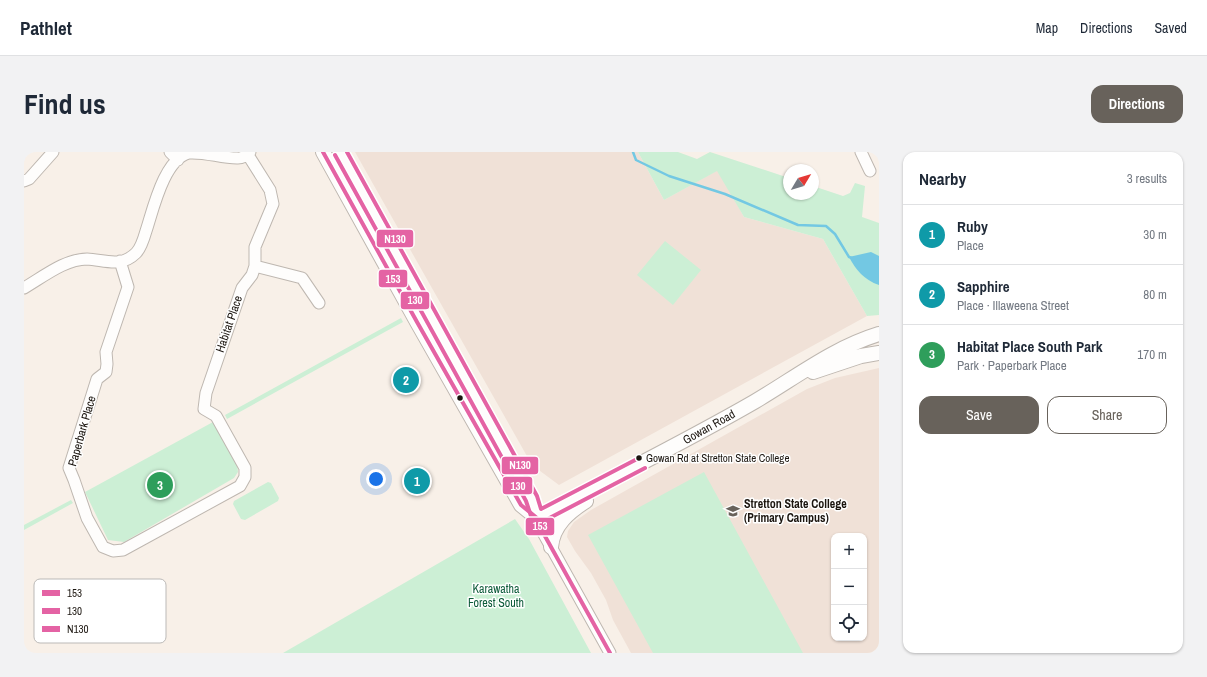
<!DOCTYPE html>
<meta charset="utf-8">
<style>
body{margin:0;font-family:"Archivo Narrow",sans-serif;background:#f2f2f3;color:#1f2937}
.controls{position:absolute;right:12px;bottom:12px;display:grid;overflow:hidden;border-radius:8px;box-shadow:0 1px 3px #0004}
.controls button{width:36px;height:36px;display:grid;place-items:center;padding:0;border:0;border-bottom:1px solid #e0e1e3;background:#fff;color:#1f2937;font:20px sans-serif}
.compass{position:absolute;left:759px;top:12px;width:36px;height:36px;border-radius:50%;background:#fff;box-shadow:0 1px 3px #0004;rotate:52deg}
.you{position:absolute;left:352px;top:327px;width:14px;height:14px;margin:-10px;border:3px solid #fff;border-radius:50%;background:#1a73e8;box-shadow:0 0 0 6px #1a73e833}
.badge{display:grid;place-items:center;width:26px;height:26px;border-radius:50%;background:#68625b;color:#fff;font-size:13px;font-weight:700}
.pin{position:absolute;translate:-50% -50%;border:2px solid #fff;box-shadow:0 1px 4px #0006}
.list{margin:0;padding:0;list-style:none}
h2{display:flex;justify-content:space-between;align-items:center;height:52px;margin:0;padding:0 16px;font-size:17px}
h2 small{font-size:13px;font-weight:400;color:#747a83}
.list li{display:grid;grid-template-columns:26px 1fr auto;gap:12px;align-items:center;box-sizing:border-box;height:60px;padding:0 16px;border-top:1px solid #e0e1e3}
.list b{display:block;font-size:15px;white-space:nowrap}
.list p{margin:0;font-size:13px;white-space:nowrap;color:#747a83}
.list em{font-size:13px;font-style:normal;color:#747a83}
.actions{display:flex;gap:8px;padding:12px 16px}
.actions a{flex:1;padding:9px 0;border:1px solid #68625b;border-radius:12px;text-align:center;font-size:14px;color:#68625b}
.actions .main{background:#68625b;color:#fff}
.icon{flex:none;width:22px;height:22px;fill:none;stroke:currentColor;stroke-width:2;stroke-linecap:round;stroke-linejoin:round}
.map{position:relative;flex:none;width:855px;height:501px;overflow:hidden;border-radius:12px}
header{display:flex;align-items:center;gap:24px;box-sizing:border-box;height:56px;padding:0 20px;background:#fff;border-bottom:1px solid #e0e1e3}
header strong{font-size:19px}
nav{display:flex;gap:22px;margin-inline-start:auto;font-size:14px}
.intro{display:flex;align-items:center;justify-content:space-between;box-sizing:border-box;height:96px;padding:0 24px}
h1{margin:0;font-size:28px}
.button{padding:10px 18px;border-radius:12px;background:#68625b;color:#fff;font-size:14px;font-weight:700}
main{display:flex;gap:24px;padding:0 24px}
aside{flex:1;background:#fff;border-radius:12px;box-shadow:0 1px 3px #0004}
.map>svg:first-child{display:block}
.education{fill:#f0e1d7;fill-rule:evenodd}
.green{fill:#ccefd5}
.water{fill:#73c8e3}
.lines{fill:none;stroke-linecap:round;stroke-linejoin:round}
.stream{stroke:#73c8e3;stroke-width:2.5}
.minor-casing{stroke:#beb7b0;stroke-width:13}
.major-casing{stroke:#beb7b0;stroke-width:16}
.minor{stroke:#fefdfc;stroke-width:11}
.major{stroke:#fefdfc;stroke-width:14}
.bus-1-casing{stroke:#fff;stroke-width:7}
.bus-2-casing{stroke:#fff;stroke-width:7}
.bus-3-casing{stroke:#fff;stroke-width:7}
.bus-1{stroke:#e463a4;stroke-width:4}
.bus-2{stroke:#e463a4;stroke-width:4}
.bus-3{stroke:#e463a4;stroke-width:4}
.bus-dot{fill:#1b150f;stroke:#fff;stroke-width:1.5}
.labels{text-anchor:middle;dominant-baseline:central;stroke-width:3;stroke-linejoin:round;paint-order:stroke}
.bus-label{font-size:11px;fill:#1b150f;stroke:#fff;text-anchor:start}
.street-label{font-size:12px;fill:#1b150f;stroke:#fff}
.poi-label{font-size:12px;font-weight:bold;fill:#1b150f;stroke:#fff;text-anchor:start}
.park-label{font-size:12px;fill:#0d5b3a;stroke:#fff}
.key{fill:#fff;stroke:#bbb9b7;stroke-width:1}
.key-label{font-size:11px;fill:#1b150f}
.line-badge{stroke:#fff;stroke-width:1.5}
.badge-label{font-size:11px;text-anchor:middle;font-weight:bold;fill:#fff}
</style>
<header>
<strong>Pathlet</strong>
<nav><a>Map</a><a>Directions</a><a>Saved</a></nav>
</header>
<div class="intro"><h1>Find us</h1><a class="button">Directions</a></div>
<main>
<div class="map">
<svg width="855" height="501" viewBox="0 0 855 501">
<rect width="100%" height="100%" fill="#f8f0e8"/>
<path class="education" d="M 331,0 L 614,0 L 640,48 L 694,18 L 720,65 L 799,87 L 843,164 L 535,333 L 508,313 Z
M 855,216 L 855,501 L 607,501 L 589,468 L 582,448 L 567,421 L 551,399 L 543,385 L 544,379 L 550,370 L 567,358 L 783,237 L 811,226 ZM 810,384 L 840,384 L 840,486 L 810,486 Z"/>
<path class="green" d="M 614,0 L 654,0 L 673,7 L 686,0 L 765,26 L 765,42 L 789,42 L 789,34 L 819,44 L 826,41 L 831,31 L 841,34 L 838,65 L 855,71 L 855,163 L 843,164 L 799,87 L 720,65 L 693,19 L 640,48 Z
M 641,89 L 677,118 L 649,153 L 613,123 Z
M 377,166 L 379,170 L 203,267 L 201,263 Z
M 189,270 L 213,311 L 214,320 L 210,326 L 100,390 L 84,388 L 61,340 Z
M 680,320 L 779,501 L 629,501 L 564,383 Z
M 244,330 L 247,331 L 255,346 L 254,349 L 221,368 L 217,367 L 209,352 L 210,349 Z
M 47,348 L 49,351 L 0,378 L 0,373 Z
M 491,367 L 505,387 L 567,501 L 259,501 Z"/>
<path class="water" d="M 847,100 L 855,104 L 855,133 C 840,128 832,118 825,105 Z"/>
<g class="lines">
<path class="stream" d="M 609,0 L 612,8 L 645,24 L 701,42 L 774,73 L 802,74 L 811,82 L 825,105 L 828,106"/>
<g class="minor-casing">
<path id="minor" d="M 146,0 L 154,8
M 837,0 L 846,19
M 0,29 L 5,27 L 29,0
M 96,109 L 104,135 L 82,200 L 83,212 L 82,220 L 73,227 L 45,316 L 50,328 L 63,366 L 79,395 L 89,399 L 99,398 L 216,334 L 221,325 L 221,316 L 192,264 L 180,257 L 182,241 L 218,136 L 228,123 L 231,114 L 231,95 L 249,52 L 246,38 L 224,3
M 231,114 L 278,126 L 295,151
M 0,136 C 19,125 41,107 63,107 C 81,108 97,116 112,101 C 117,96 120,86 122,79 C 129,58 140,7 165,1 C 183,0 196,6 213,6 C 216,7 221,4 224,3 L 226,0
M 513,366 L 517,377 L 586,501"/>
</g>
<g class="major-casing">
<path id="major" d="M 299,0 L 393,170 L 497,353 L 513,366
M 316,0 L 508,347 L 513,366
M 789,220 L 837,204 L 855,201
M 513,366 C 585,327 659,291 730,250 C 771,226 809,196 855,182
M 527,395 C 529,373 545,360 562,349"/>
</g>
<use href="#minor" class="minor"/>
<use href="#major" class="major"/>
<g class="bus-1-casing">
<path id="bus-1" d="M 299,0 L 393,170 L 497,353 L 513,366 L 517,377 L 586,501"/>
</g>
<g class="bus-2-casing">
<path id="bus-2" d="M 311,3 L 502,349 L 509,370 L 512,372 L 516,371 L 621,316"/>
</g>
<g class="bus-3-casing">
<path id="bus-3" d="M 323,0 L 513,344 L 517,357 L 615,306"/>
</g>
<use href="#bus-1" class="bus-1"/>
<use href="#bus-2" class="bus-2"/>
<use href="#bus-3" class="bus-3"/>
</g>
<defs>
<g id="school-bare" transform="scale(1.08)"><path d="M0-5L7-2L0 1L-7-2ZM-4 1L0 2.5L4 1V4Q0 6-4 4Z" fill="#68625b" stroke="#fff" stroke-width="2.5" paint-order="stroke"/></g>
</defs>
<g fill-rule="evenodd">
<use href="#school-bare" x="709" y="359"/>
</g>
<g class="bus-dot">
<circle cx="436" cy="246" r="3.5"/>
<circle cx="615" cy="306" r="3.5"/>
</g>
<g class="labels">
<g class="bus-label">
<text x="622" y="306">Gowan Rd at Stretton State College</text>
</g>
<g class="street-label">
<text transform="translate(205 172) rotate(-71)">Habitat Place</text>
<text transform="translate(685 275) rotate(-29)">Gowan Road</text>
<text transform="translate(58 279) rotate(-74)">Paperbark Place</text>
</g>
<g class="poi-label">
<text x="720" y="352">Stretton State College<tspan x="720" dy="14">(Primary Campus)</tspan></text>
</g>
<g class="park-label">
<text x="472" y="437">Karawatha<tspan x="472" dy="14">Forest South</tspan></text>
</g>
</g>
<rect x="10" y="427" width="132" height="64" rx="6" class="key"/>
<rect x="18" y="438" width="18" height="6" fill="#e463a4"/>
<rect x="18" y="456" width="18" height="6" fill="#e463a4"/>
<rect x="18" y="474" width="18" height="6" fill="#e463a4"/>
<g class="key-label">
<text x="43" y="445">153</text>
<text x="43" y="463">130</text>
<text x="43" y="481">N130</text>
</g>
<g class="line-badge">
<rect x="352" y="77" width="38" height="19" rx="4" fill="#e463a4"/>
<rect x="354" y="117" width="30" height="19" rx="4" fill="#e463a4"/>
<rect x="376" y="139" width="30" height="19" rx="4" fill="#e463a4"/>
<rect x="477" y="304" width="38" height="19" rx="4" fill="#e463a4"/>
<rect x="478" y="324" width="31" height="19" rx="4" fill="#e463a4"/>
<rect x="501" y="365" width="30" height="19" rx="4" fill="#e463a4"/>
</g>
<g class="badge-label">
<text x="371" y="91">N130</text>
<text x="369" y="131">153</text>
<text x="391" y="152">130</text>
<text x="496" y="317">N130</text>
<text x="494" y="338">130</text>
<text x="516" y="378">153</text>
</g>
</svg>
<div class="controls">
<button>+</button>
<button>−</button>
<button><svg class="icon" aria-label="locate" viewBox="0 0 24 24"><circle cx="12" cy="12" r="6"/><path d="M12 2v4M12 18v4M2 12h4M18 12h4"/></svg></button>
</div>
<svg class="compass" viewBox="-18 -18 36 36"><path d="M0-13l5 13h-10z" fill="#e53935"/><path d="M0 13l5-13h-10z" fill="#747a83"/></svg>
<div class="you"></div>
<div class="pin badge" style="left:393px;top:329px;background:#0f9aa8">1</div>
<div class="pin badge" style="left:382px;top:228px;background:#0f9aa8">2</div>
<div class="pin badge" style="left:136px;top:333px;background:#2e9e5b">3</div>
</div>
<aside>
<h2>Nearby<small>3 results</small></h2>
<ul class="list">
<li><span class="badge" style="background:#0f9aa8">1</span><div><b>Ruby</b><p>Place</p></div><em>30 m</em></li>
<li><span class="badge" style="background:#0f9aa8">2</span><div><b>Sapphire</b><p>Place · Illaweena Street</p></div><em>80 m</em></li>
<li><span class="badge" style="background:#2e9e5b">3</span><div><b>Habitat Place South Park</b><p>Park · Paperbark Place</p></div><em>170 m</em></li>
</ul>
<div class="actions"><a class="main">Save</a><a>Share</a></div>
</aside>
</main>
